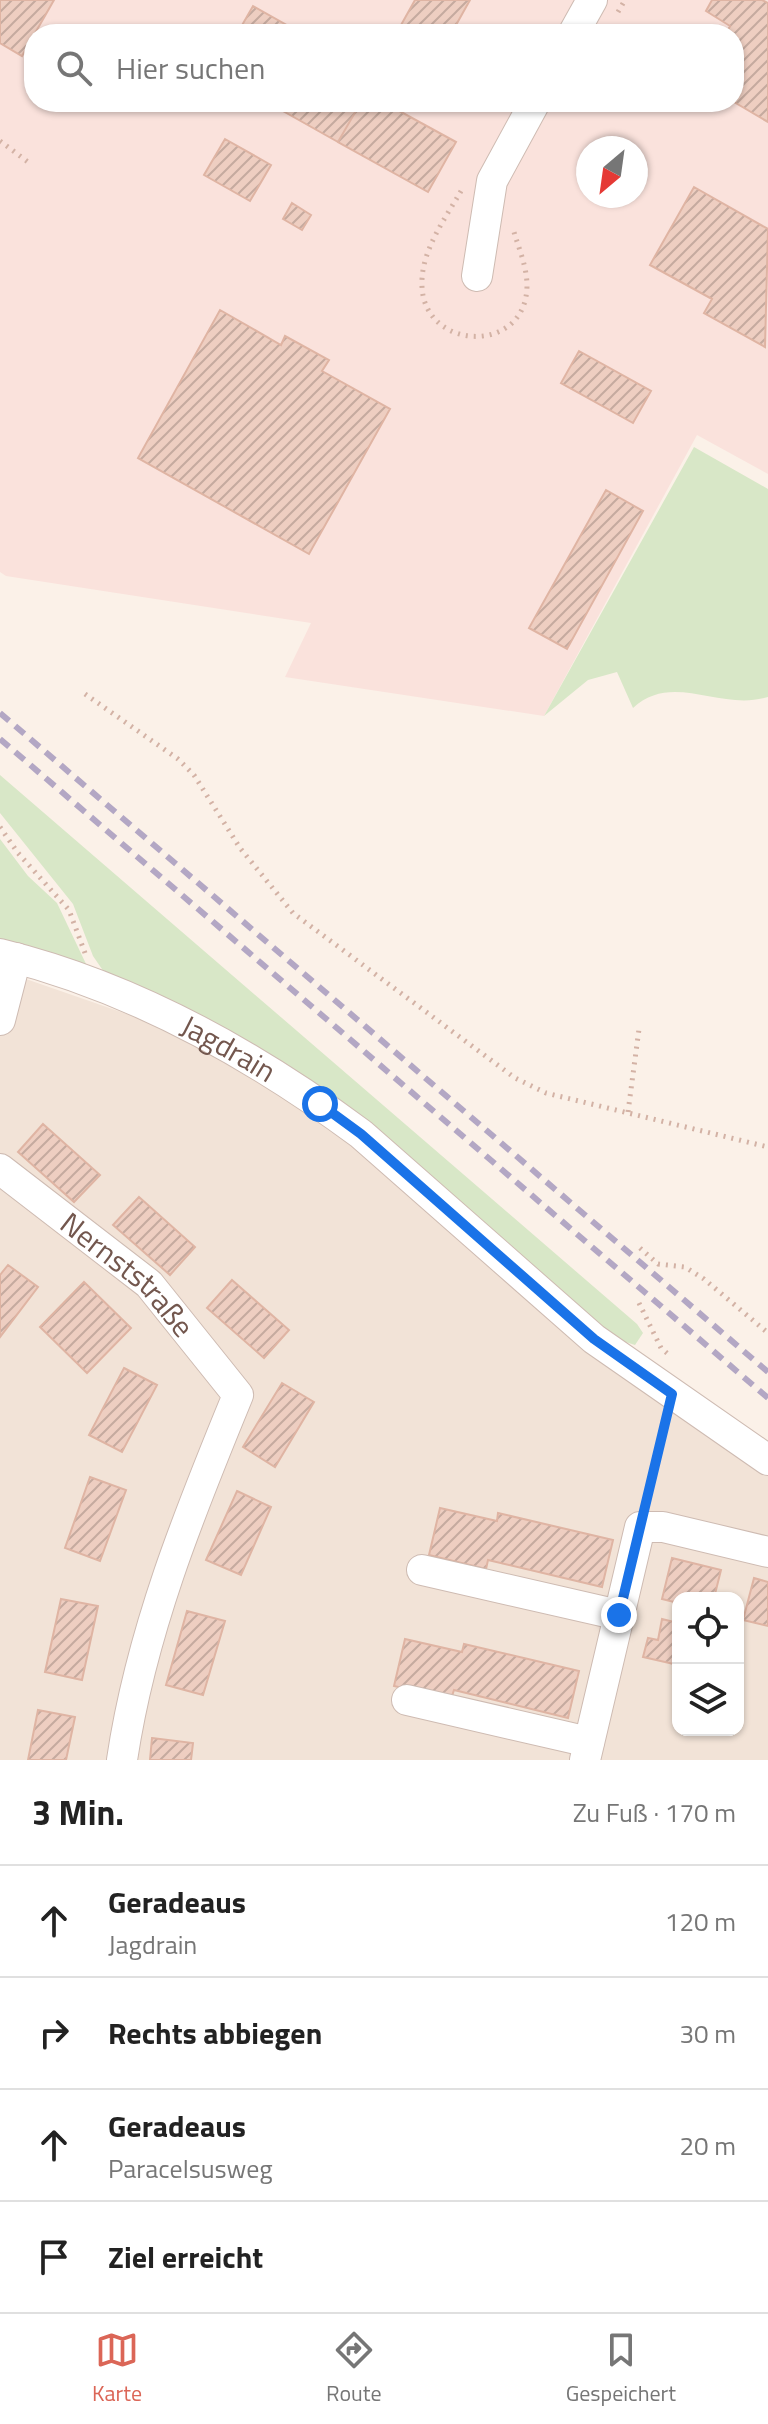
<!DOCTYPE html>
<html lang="de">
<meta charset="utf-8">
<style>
body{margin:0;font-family:"Titillium Web",sans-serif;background:#f6f6f6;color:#222}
.controls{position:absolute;right:24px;bottom:24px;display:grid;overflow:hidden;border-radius:16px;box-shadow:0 2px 6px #0004}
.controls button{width:72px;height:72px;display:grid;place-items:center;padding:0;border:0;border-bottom:2px solid #e0e0e0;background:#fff;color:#222;font:40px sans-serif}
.compass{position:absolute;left:576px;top:136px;width:72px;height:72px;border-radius:50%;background:#fff;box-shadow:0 2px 6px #0004;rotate:209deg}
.stop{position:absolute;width:24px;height:24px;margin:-18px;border:6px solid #1a73e8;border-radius:50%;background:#fff}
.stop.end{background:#1a73e8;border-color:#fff;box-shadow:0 2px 8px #0008}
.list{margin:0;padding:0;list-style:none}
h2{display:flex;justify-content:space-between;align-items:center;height:104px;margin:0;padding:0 32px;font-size:34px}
h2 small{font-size:26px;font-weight:400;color:#767676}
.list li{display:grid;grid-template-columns:52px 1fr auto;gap:24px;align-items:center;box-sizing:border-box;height:112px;padding:0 32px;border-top:2px solid #e0e0e0}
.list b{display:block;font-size:30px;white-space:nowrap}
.list p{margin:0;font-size:26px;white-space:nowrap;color:#767676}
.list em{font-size:26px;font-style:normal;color:#767676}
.icon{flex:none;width:44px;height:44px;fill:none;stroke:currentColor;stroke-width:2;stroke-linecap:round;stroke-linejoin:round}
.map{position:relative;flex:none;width:768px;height:1760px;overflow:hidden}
.search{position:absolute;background:#fff;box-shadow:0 2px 6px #0004;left:24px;right:24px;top:24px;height:88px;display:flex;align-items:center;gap:20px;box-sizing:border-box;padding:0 28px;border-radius:32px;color:#767676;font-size:30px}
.sheet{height:552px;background:#fff}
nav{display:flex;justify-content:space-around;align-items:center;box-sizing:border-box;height:112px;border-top:2px solid #e0e0e0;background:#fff;font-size:22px;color:#767676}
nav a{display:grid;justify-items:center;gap:4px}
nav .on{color:#db6657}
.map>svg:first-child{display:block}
.residential{fill:#f2e3d7;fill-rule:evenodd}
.commercial{fill:#fae2dc;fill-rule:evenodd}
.grass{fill:#d8e7c7}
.building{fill:url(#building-hatch);stroke:#dfb4a3;stroke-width:2}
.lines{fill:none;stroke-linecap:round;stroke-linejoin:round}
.minor-casing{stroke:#cebbb2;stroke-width:32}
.path{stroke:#d3b2a5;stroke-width:5;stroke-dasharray:2 6;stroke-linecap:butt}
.minor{stroke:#fff;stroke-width:30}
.rail{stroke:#b3a7c4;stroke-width:6;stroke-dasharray:12 8;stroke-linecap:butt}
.route{stroke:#1a73e8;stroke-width:10}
.labels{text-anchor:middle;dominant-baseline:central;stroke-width:7;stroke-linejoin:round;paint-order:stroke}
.street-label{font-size:30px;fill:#73574e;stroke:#fef6ee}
</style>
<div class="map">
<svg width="768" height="1760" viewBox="0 0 768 1760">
<defs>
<pattern id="building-hatch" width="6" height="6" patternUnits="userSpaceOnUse" patternTransform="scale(2)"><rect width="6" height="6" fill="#eecec1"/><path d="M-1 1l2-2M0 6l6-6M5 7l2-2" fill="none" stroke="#c5aa9f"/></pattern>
</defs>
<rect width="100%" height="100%" fill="#fbf1e8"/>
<path class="residential" d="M 0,970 L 147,1021 L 227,1058 L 341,1134 L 618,1375 L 768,1472 L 768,1760 L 0,1760 ZM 678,1598 L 738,1598 L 738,1730 L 678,1730 Z"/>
<path class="commercial" d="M 0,0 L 768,0 L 768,474 L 697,435 L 544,716 L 285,677 L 311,623 L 6,576 L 0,572 ZM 34,34 L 734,34 L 734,102 L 34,102 ZM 588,148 L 636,148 L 636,196 L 588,196 Z"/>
<path class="grass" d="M 694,447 L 768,489 L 768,697 C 720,712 673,671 633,708 L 617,672 L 588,680 L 544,716 Z
M 0,775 L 637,1324 L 643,1333 L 635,1345 L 610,1337 L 412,1160 L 327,1091 L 214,1023 L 104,972 L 93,956 L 73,904 L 0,813 Z
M 0,839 L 28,876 L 57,903 L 87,966 L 0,945 Z"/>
<path class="building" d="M 0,0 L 54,0 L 22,56 L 0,43 Z
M 415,0 L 470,0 L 451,34 L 396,34 Z
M 712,0 L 762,0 L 768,3 L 768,122 L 734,102 L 734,34 L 726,34 L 730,26 L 706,11 Z
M 253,6 L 299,32 L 297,34 L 237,34 Z
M 267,102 L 361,102 L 338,142 Z
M 361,102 L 383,102 L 456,142 L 428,192 L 338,142 Z
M 225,139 L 271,165 L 250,201 L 204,175 Z
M 694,187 L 768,229 L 765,347 L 704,313 L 712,299 L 650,265 Z
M 292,203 L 311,215 L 302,230 L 283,219 Z
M 220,310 L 281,345 L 285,336 L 329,360 L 322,371 L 390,409 L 309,554 L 138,458 Z
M 579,351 L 651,391 L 633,423 L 561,383 Z
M 606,490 L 643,511 L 567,649 L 529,628 Z
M 43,1124 L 100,1175 L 74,1202 L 18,1152 Z
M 139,1197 L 195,1247 L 170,1275 L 113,1225 Z
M 8,1265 L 38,1287 L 0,1337 L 0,1275 Z
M 232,1280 L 289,1330 L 264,1358 L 207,1308 Z
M 84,1282 L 131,1328 L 87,1373 L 40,1327 Z
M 124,1368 L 157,1385 L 122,1452 L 89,1435 Z
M 282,1383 L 314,1402 L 275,1467 L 243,1447 Z
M 90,1477 L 126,1490 L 100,1561 L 65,1548 Z
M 237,1491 L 271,1507 L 241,1575 L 206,1560 Z
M 440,1508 L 497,1521 L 498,1513 L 613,1540 L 602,1587 L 488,1560 L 486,1569 L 429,1555 Z
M 672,1558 L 721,1570 L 714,1598 L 678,1598 L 678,1603 L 662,1599 Z
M 754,1578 L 768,1582 L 768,1626 L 743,1620 Z
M 61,1599 L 98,1606 L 82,1680 L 45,1672 Z
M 187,1611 L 225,1621 L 203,1695 L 166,1685 Z
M 662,1619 L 678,1623 L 678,1665 L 643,1657 L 648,1638 L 658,1640 Z
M 405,1639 L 462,1652 L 464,1644 L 579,1671 L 568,1718 L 454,1690 L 451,1699 L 394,1686 Z
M 38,1710 L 75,1717 L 66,1760 L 28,1760 Z
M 152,1738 L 193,1743 L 191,1760 L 150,1760 Z"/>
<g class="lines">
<g class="minor-casing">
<g id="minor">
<path d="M 573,34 L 592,0"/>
<path d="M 477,276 L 492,181 L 535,102"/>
<path id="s1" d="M 0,954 C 131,986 253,1054 361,1134 L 594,1339 L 768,1460"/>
<path d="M 0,1020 L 16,958"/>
<path id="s2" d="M 0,1169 L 149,1284 L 238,1395 C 189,1514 141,1632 122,1760"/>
<path d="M 422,1570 L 619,1615"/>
<path d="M 407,1700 L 589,1742"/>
<path d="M 585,1760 L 640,1527 L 663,1527 L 768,1552"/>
</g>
</g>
<path class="path" d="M 618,12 L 625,0
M 0,141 L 28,162
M 461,191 C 445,219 420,252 422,287 C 425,351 526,355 527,286 C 527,267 519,249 514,232
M 85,694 L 178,759 L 194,775 L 240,848 L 293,913 L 515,1078 L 546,1093 L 768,1147
M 0,827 L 18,853 L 69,910 L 85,953
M 628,1112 L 639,1029
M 640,1248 L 658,1264 L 685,1267 L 704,1279 L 768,1333
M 639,1303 L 661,1348 L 668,1354
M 645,1502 L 666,1419"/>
<use href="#minor" class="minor"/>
<path class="rail" d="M 0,713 L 768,1372
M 0,739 L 768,1398"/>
</g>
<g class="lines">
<path class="route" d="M 320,1104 L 361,1134 L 594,1339 L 672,1394 L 619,1615"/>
</g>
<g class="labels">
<g class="street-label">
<text stroke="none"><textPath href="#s1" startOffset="248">Jagdrain</textPath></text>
<text stroke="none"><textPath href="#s2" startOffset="166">Nernststraße</textPath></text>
</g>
</g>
</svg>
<div class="controls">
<button><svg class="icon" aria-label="locate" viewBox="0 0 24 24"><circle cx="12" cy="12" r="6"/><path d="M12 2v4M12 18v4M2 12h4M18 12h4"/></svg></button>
<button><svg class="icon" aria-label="layers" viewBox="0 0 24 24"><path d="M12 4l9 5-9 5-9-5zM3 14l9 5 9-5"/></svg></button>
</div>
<svg class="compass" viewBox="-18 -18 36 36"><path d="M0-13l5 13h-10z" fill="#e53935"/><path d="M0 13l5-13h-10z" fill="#767676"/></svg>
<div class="stop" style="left:320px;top:1104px"></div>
<div class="stop end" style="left:619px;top:1615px"></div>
<div class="search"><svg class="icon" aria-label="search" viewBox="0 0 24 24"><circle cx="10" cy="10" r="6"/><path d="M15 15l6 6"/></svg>Hier suchen</div>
</div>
<section class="sheet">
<h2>3 Min.<small>Zu Fuß · 170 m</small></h2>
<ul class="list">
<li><svg class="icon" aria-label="ahead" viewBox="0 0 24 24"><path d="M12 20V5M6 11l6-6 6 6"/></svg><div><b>Geradeaus</b><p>Jagdrain</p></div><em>120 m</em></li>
<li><svg class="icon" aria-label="right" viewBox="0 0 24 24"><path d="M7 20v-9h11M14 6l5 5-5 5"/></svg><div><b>Rechts abbiegen</b></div><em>30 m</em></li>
<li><svg class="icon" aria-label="ahead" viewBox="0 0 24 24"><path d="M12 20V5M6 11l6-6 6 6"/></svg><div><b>Geradeaus</b><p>Paracelsusweg</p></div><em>20 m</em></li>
<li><svg class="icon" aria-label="arrive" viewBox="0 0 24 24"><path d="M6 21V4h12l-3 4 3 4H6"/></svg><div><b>Ziel erreicht</b></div></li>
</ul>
</section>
<nav>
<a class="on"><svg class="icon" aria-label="map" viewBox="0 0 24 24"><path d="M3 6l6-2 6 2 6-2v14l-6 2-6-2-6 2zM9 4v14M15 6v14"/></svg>Karte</a>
<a><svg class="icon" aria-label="directions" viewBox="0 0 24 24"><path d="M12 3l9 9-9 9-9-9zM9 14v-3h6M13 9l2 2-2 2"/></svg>Route</a>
<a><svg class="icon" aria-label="saved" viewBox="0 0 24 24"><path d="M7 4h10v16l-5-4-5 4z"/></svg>Gespeichert</a>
</nav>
